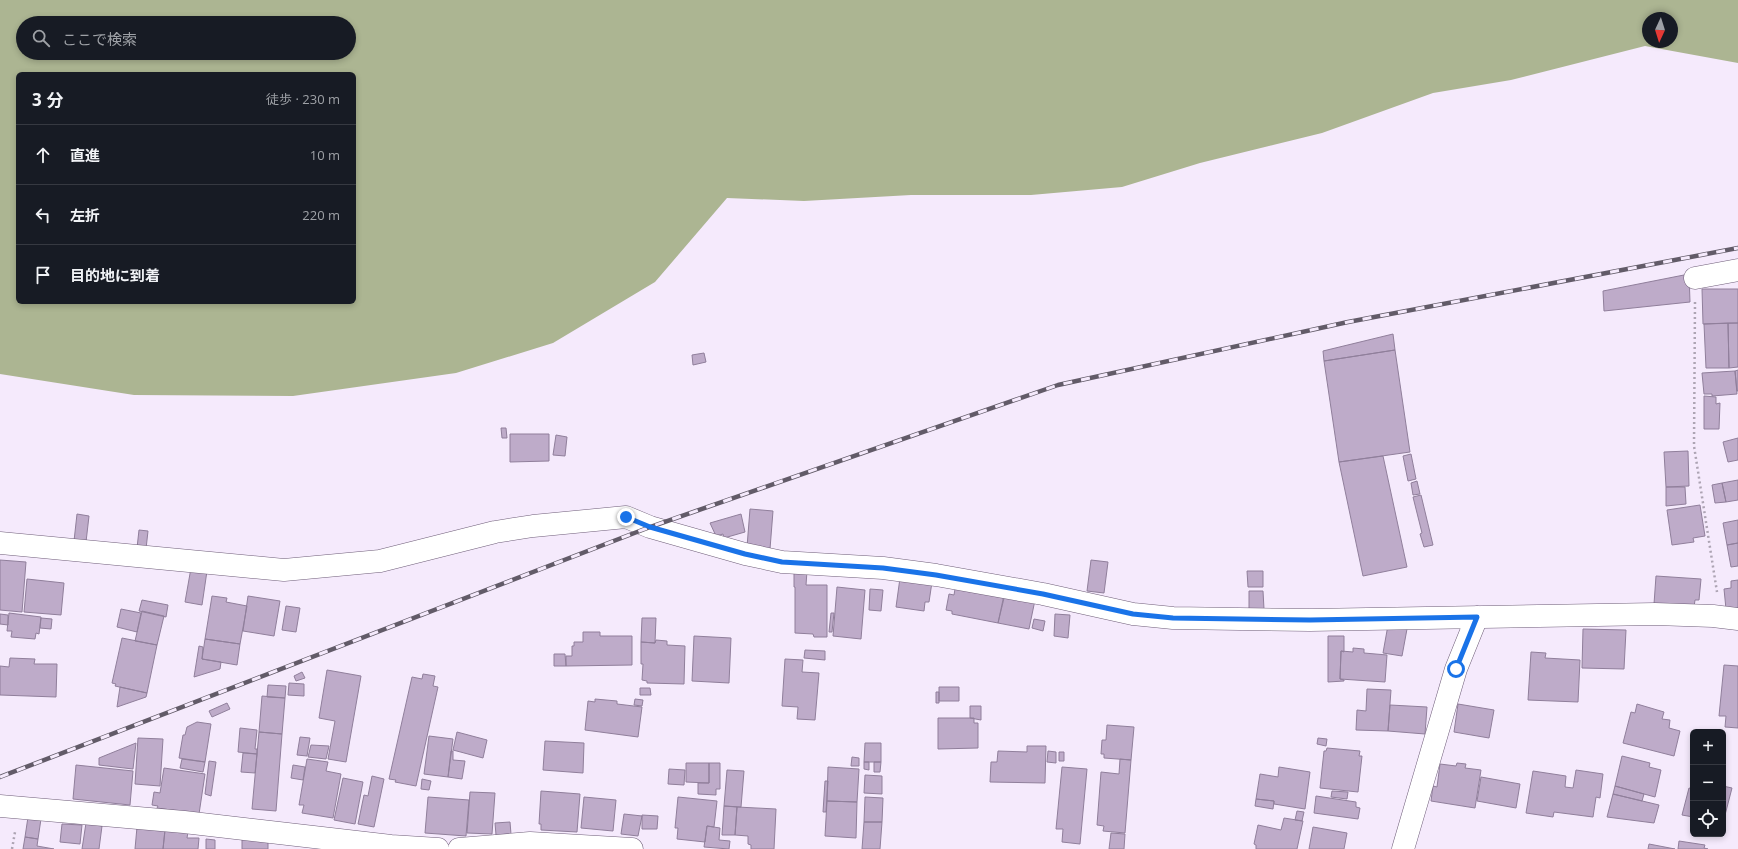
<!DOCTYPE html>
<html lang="ja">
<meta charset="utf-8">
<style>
body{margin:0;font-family:"Open Sans","Noto Sans JP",sans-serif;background:#242831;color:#f1f3f6}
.controls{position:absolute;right:12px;bottom:12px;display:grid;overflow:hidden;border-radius:6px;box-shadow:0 2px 6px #0003}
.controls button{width:36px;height:36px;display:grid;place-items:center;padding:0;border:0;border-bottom:1px solid #363941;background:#171b24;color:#f1f3f6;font:20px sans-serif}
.compass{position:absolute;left:1642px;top:12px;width:36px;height:36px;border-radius:50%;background:#171b24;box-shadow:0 2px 6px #0003;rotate:184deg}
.stop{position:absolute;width:12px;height:12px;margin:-9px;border:3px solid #1a73e8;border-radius:50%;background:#fff}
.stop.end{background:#1a73e8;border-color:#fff;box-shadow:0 1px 4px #0008}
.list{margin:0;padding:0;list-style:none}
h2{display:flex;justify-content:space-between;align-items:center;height:52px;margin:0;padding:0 16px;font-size:17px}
h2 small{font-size:13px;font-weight:400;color:#9ea1a6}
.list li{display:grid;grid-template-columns:26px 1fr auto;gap:12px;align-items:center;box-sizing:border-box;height:60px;padding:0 16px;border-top:1px solid #363941}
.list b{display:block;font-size:15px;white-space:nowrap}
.list em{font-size:13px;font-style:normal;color:#9ea1a6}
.icon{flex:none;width:22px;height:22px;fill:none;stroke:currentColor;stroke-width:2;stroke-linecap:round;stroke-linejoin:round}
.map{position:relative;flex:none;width:1738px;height:849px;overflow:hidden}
.search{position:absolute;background:#171b24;box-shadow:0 2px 6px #0003;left:16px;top:16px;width:340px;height:44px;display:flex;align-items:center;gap:10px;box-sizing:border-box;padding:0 14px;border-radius:22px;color:#9ea1a6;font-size:15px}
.panel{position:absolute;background:#171b24;box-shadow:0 2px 6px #0003;left:16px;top:72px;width:340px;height:232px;border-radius:6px}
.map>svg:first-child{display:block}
.forest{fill:#acb592;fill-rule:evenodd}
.building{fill:#beabc9;stroke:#907f9b}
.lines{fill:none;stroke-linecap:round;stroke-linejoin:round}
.minor-casing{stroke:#6f5e79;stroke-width:23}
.path{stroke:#ada4b3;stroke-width:2.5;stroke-dasharray:2 3;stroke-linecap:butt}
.minor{stroke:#fff;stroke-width:22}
.rail-casing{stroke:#625b68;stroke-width:4.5}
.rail{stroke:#f5eafc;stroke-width:3;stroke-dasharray:9;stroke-linecap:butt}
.route{stroke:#1a73e8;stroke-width:5}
</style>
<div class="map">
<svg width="1738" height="849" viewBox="0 0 1738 849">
<rect width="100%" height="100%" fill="#f5eafc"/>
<path class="forest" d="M 0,0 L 1738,0 L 1738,63 L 1645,46 L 1511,80 L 1433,93 L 1322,133 L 1200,163 L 1122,187 L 1031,195 L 911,195 L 804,201 L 727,198 L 655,282 L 553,343 L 456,373 L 293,396 L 134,395 L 0,374 ZM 1648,18 L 1672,18 L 1672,42 L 1648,42 ZM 23,23 L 349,23 L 349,53 L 23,53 ZM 18,74 L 354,74 L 354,302 L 18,302 Z"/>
<path class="building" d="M 1689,274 L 1690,302 L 1604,311 L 1603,291 Z
M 1702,289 L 1738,289 L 1738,323 L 1703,324 Z
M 1728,323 L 1738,323 L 1738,367 L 1729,368 Z
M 1728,323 L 1729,368 L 1706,368 L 1704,324 Z
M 1393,334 L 1395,350 L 1324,361 L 1323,351 Z
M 1395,350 L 1410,452 L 1339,462 L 1324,361 Z
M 704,353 L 706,362 L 693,365 L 692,355 Z
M 1738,370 L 1738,391 L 1737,391 L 1735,371 Z
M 1735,371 L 1737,394 L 1712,396 L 1712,394 L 1704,394 L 1702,373 Z
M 1704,396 L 1716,397 L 1716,404 L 1720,403 L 1719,429 L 1704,429 Z
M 501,428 L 506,428 L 507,438 L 502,438 Z
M 510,434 L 549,434 L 549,461 L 510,462 Z
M 556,435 L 567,437 L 565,456 L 553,455 Z
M 1738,438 L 1738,460 L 1728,462 L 1723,442 Z
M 1688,451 L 1689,486 L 1666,487 L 1664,452 Z
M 1411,454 L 1416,479 L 1408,481 L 1403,456 Z
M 1383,456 L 1407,567 L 1363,576 L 1339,462 Z
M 1738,480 L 1738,500 L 1726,502 L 1722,483 Z
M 1417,481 L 1420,494 L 1413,495 L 1411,483 Z
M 1722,483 L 1726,502 L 1715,503 L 1712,485 Z
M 1666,487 L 1685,487 L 1686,504 L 1666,506 Z
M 1421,495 L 1433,545 L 1424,547 L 1420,534 L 1422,533 L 1413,497 Z
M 1700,505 L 1705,536 L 1693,538 L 1694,542 L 1672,545 L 1667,510 Z
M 750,509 L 773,511 L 770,549 L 747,547 Z
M 77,514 L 89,516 L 86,542 L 74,541 Z
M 741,514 L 745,532 L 724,538 L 723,534 L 716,536 L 710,523 Z
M 1738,520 L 1738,543 L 1727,545 L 1723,523 Z
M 139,530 L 148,531 L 146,549 L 137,548 Z
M 1738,543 L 1738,566 L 1731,567 L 1727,545 Z
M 0,560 L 26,562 L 22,612 L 0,610 Z
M 1091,560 L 1108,562 L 1104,593 L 1087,591 Z
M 191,568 L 207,571 L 202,605 L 185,602 Z
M 794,570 L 807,571 L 806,585 L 827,585 L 827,637 L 814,637 L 813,634 L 795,633 L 795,587 L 794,587 Z
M 1247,571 L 1263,571 L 1263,587 L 1248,587 Z
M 1656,576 L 1701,579 L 1699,600 L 1695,600 L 1694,607 L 1654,604 Z
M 900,578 L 932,582 L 929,602 L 925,602 L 924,611 L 896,607 Z
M 27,579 L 64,583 L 61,615 L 24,612 Z
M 1738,580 L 1738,608 L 1726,609 L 1724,589 L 1731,588 L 1731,581 Z
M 837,587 L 865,590 L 861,639 L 833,636 Z
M 870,589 L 883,590 L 881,611 L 869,610 Z
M 955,589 L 1004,595 L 998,623 L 952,614 L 952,611 L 946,610 L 949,594 L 954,595 Z
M 1249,591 L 1263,591 L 1264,609 L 1249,609 Z
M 1005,594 L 1035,600 L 1029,629 L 998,623 Z
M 212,596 L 227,598 L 226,602 L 247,606 L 240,644 L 205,639 Z
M 248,596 L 280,601 L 274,636 L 243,631 Z
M 142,600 L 168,605 L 166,617 L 139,611 Z
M 286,606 L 300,608 L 296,632 L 282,630 Z
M 121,609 L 141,613 L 137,632 L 117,627 Z
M 142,611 L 164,616 L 157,645 L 135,641 Z
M 9,613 L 41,617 L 39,634 L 36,633 L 35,639 L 11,637 L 12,631 L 7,631 Z
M 831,613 L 834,613 L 832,632 L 829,632 Z
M 0,614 L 8,615 L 8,625 L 0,624 Z
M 1055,614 L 1070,615 L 1068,638 L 1054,636 Z
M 41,618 L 52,619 L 51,629 L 40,628 Z
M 642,618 L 656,618 L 655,643 L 641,642 Z
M 1034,619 L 1045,621 L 1043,631 L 1032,628 Z
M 1388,625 L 1407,629 L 1402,656 L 1383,653 Z
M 1583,629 L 1626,630 L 1624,669 L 1582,668 Z
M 583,632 L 600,632 L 600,636 L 632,636 L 632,665 L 566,666 L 566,656 L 572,656 L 572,646 L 574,646 L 574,642 L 583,642 Z
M 694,636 L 731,638 L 729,683 L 692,681 Z
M 1328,636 L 1344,636 L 1344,652 L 1341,651 L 1340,679 L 1344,680 L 1344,681 L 1328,682 Z
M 122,638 L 157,645 L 147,693 L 115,686 L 116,684 L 112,683 Z
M 205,639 L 240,644 L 237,665 L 202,659 Z
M 656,640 L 667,641 L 667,645 L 685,646 L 684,684 L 647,683 L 647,681 L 642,680 L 643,664 L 641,664 L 641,642 L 655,643 Z
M 199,646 L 203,647 L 202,659 L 221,662 L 220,669 L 194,677 Z
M 1353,648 L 1364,649 L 1364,653 L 1387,655 L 1385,682 L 1340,679 L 1341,651 L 1353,652 Z
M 805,650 L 825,651 L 825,660 L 804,658 Z
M 1531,652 L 1546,653 L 1545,658 L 1580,660 L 1578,702 L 1528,700 Z
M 554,654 L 565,654 L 566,666 L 554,666 Z
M 10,658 L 35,659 L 34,664 L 57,664 L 56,697 L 0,695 L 0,666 L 9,667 Z
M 785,659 L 803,660 L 802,672 L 819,673 L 815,720 L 797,719 L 798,707 L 782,706 Z
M 1724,665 L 1738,666 L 1738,728 L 1725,727 L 1726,716 L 1719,716 Z
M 327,670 L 361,676 L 346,762 L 328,759 L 335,721 L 319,718 Z
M 302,672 L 305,678 L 296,681 L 294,676 Z
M 423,674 L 435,676 L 433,686 L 438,687 L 416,786 L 395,782 L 396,780 L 389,779 L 412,677 L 422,679 Z
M 289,683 L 304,684 L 304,696 L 288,695 Z
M 268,685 L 286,686 L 285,698 L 267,697 Z
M 120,687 L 147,693 L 146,697 L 117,707 Z
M 939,687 L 959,687 L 959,701 L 939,701 Z
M 640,688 L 650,688 L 651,695 L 640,695 Z
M 1367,689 L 1391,690 L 1388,731 L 1356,730 L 1357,710 L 1366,711 Z
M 936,692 L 939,692 L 939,703 L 936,703 Z
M 262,696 L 285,698 L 282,734 L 259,732 Z
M 595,699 L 617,701 L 617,704 L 642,707 L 638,737 L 585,730 L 588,701 L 595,702 Z
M 635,699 L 643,700 L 642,706 L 634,705 Z
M 227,703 L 230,709 L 212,717 L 209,711 Z
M 1458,704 L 1494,710 L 1489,738 L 1454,732 Z
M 1637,704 L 1664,712 L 1662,719 L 1670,720 L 1669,728 L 1680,731 L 1674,756 L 1623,743 L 1631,712 L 1635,713 Z
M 1390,705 L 1427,707 L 1425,734 L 1388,731 Z
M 970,706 L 981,706 L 981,720 L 970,718 Z
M 938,718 L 974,718 L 974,723 L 978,723 L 978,748 L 938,749 Z
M 197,722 L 211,724 L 205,762 L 179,758 L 183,735 L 185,735 L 187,727 Z
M 1107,725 L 1134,727 L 1131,760 L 1104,758 L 1104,754 L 1101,754 L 1102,740 L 1106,740 Z
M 240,728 L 257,730 L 255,749 L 257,749 L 257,754 L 238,752 Z
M 259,732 L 282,734 L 276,811 L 252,809 Z
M 457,732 L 487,740 L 483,758 L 453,750 Z
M 429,736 L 453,739 L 448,777 L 424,774 Z
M 300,737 L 310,738 L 307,756 L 297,755 Z
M 138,738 L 163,739 L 160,786 L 135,784 Z
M 1318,738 L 1327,739 L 1326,746 L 1317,744 Z
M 545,741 L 584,743 L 583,773 L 543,770 Z
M 136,743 L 133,769 L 99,765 L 99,758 Z
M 865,743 L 881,743 L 881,762 L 864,762 Z
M 311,745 L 329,746 L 326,759 L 308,757 Z
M 1027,746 L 1046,746 L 1045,783 L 990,782 L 991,762 L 997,762 L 998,751 L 1027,752 Z
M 1327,748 L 1360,751 L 1359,756 L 1362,756 L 1358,792 L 1320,788 L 1324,751 L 1326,751 Z
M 451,751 L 453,751 L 453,760 L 465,761 L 462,779 L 448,777 Z
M 1048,751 L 1056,752 L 1056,763 L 1047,762 Z
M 1059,752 L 1064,752 L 1064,761 L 1059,761 Z
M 243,753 L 257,754 L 255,773 L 241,772 Z
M 1622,756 L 1650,763 L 1649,767 L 1661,770 L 1655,797 L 1615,786 Z
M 852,757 L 859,758 L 859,766 L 851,766 Z
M 182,759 L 205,762 L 203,772 L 180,768 Z
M 307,759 L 328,762 L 326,771 L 341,774 L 333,818 L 302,813 L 304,805 L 299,805 Z
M 1120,759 L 1131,760 L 1125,833 L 1103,831 L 1104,826 L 1097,825 L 1101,772 L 1119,774 Z
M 209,761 L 216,762 L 211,796 L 205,794 Z
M 864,762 L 869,762 L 869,770 L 864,769 Z
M 874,762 L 881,762 L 880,772 L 874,772 Z
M 686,763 L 709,763 L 709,783 L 686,782 Z
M 709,763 L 720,763 L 720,789 L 716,789 L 716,795 L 698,794 L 698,783 L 709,783 Z
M 1457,763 L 1466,764 L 1465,768 L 1481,770 L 1475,808 L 1431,801 L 1433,786 L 1437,787 L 1440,764 L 1456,766 Z
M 76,765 L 133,771 L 130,805 L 73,799 Z
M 293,765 L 305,767 L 303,780 L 291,778 Z
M 828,767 L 859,769 L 857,802 L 827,801 Z
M 1062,767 L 1087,769 L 1080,844 L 1062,842 L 1063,829 L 1056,829 Z
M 1279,767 L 1310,772 L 1305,809 L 1274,804 L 1274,801 L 1256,799 L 1260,774 L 1278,777 Z
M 164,768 L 205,774 L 199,814 L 157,808 L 158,806 L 152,805 L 154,792 L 160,793 Z
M 669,769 L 685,770 L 684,785 L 668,784 Z
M 727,770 L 744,771 L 741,807 L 724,806 Z
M 1576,770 L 1603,774 L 1600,798 L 1596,797 L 1593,817 L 1554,812 L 1553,817 L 1526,813 L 1533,771 L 1566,776 L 1565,787 L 1573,788 Z
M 865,775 L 882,776 L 882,794 L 864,793 Z
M 372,776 L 384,779 L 374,827 L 358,824 L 364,795 L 368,796 Z
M 1481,777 L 1520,784 L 1516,808 L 1477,801 Z
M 343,778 L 363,782 L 355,824 L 334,820 Z
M 422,779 L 431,781 L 429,790 L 421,789 Z
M 825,781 L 828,781 L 826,812 L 823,812 Z
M 1615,786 L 1644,794 L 1642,801 L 1613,794 Z
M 1723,786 L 1732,788 L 1725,815 L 1723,815 Z
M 1689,788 L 1693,789 L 1693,817 L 1682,815 Z
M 541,791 L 580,794 L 577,832 L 541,830 L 541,824 L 539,824 Z
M 1332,791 L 1348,792 L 1347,799 L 1331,797 Z
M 470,792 L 495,793 L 492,834 L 467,833 Z
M 1613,794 L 1659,805 L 1654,823 L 1607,817 Z
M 1316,796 L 1356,802 L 1356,807 L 1360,808 L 1358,819 L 1314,813 Z
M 428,797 L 469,800 L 466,836 L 425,833 Z
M 584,797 L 616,800 L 613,831 L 581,828 Z
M 678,797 L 717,801 L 714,827 L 707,826 L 705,842 L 677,839 L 678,828 L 675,828 Z
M 865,797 L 883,798 L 882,822 L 864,822 Z
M 1256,799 L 1274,801 L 1273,809 L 1255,806 Z
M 827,801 L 857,802 L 856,838 L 825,836 Z
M 724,806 L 737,807 L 735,835 L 722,835 Z
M 737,807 L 776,809 L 774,849 L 751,849 L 751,845 L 748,844 L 748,836 L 735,835 Z
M 1297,811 L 1304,812 L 1302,821 L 1295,820 Z
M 624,814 L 642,816 L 638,836 L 621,834 Z
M 642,815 L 658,816 L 657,829 L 642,829 Z
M 28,817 L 41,819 L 38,839 L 25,837 Z
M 1284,818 L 1303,821 L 1297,849 L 1256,849 L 1256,845 L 1254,844 L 1258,825 L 1281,830 Z
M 510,822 L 511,834 L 496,835 L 495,823 Z
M 864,822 L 882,822 L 880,849 L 862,849 Z
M 86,823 L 102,826 L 99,849 L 82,849 Z
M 62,824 L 82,825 L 80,844 L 60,842 Z
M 707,826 L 720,828 L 719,840 L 730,841 L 729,849 L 704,847 Z
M 137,827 L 165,830 L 163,849 L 135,849 Z
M 1313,827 L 1347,833 L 1344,849 L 1309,849 Z
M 165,830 L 188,832 L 187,838 L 199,838 L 198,849 L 163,849 Z
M 1111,833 L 1125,834 L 1124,849 L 1109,849 Z
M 25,837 L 38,839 L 37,846 L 54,849 L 23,849 Z
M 242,838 L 268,841 L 268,849 L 242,849 Z
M 206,839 L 215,840 L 215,849 L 206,849 Z
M 1679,841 L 1705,845 L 1704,848 L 1708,849 L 1678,849 Z
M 1649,844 L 1675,849 L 1648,849 Z"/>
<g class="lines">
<g class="minor-casing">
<path id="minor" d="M 1695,278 L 1738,270
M 0,543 L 284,570 L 380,561 L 495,532 L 533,526 L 626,517 L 650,527 L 745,554 L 782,562 L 883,568 L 936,575 L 1043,594 L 1133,614 L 1173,618 L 1310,620 L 1655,614 L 1713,616 L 1738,619
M 0,806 L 184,822 L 391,846 L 438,849
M 459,849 L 530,843 L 632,849
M 1403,849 L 1456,669 L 1477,617"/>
</g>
<path class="path" d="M 1695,302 L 1694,446 L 1717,592
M 12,849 L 15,832"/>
<use href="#minor" class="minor"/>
<g class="rail-casing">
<path id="rail" d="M 0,777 L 650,527 L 1058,385 L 1348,322 L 1738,248"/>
</g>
<use href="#rail" class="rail"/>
</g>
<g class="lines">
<path class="route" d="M 626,517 L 650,527 L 745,554 L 782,562 L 883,568 L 936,575 L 1043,594 L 1133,614 L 1173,618 L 1310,620 L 1477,617 L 1456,669"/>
</g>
</svg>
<div class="controls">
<button>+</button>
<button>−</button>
<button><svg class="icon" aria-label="locate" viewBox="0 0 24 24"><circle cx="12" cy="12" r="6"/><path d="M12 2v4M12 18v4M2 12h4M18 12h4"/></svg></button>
</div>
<svg class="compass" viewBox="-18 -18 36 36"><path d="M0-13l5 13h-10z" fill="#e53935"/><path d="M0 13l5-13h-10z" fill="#9ea1a6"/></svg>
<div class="stop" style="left:1456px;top:669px"></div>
<div class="stop end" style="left:626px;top:517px"></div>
<div class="search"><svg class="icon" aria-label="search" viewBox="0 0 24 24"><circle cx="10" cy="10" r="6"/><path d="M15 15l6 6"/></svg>ここで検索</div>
<section class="panel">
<h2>3 分<small>徒歩 · 230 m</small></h2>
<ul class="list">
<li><svg class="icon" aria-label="ahead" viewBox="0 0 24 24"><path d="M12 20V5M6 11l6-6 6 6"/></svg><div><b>直進</b></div><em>10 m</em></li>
<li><svg class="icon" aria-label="left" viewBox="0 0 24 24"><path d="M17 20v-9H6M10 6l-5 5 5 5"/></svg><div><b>左折</b></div><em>220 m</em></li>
<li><svg class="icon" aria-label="arrive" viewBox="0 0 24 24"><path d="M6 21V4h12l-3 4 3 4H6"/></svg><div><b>目的地に到着</b></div></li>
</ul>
</section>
</div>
